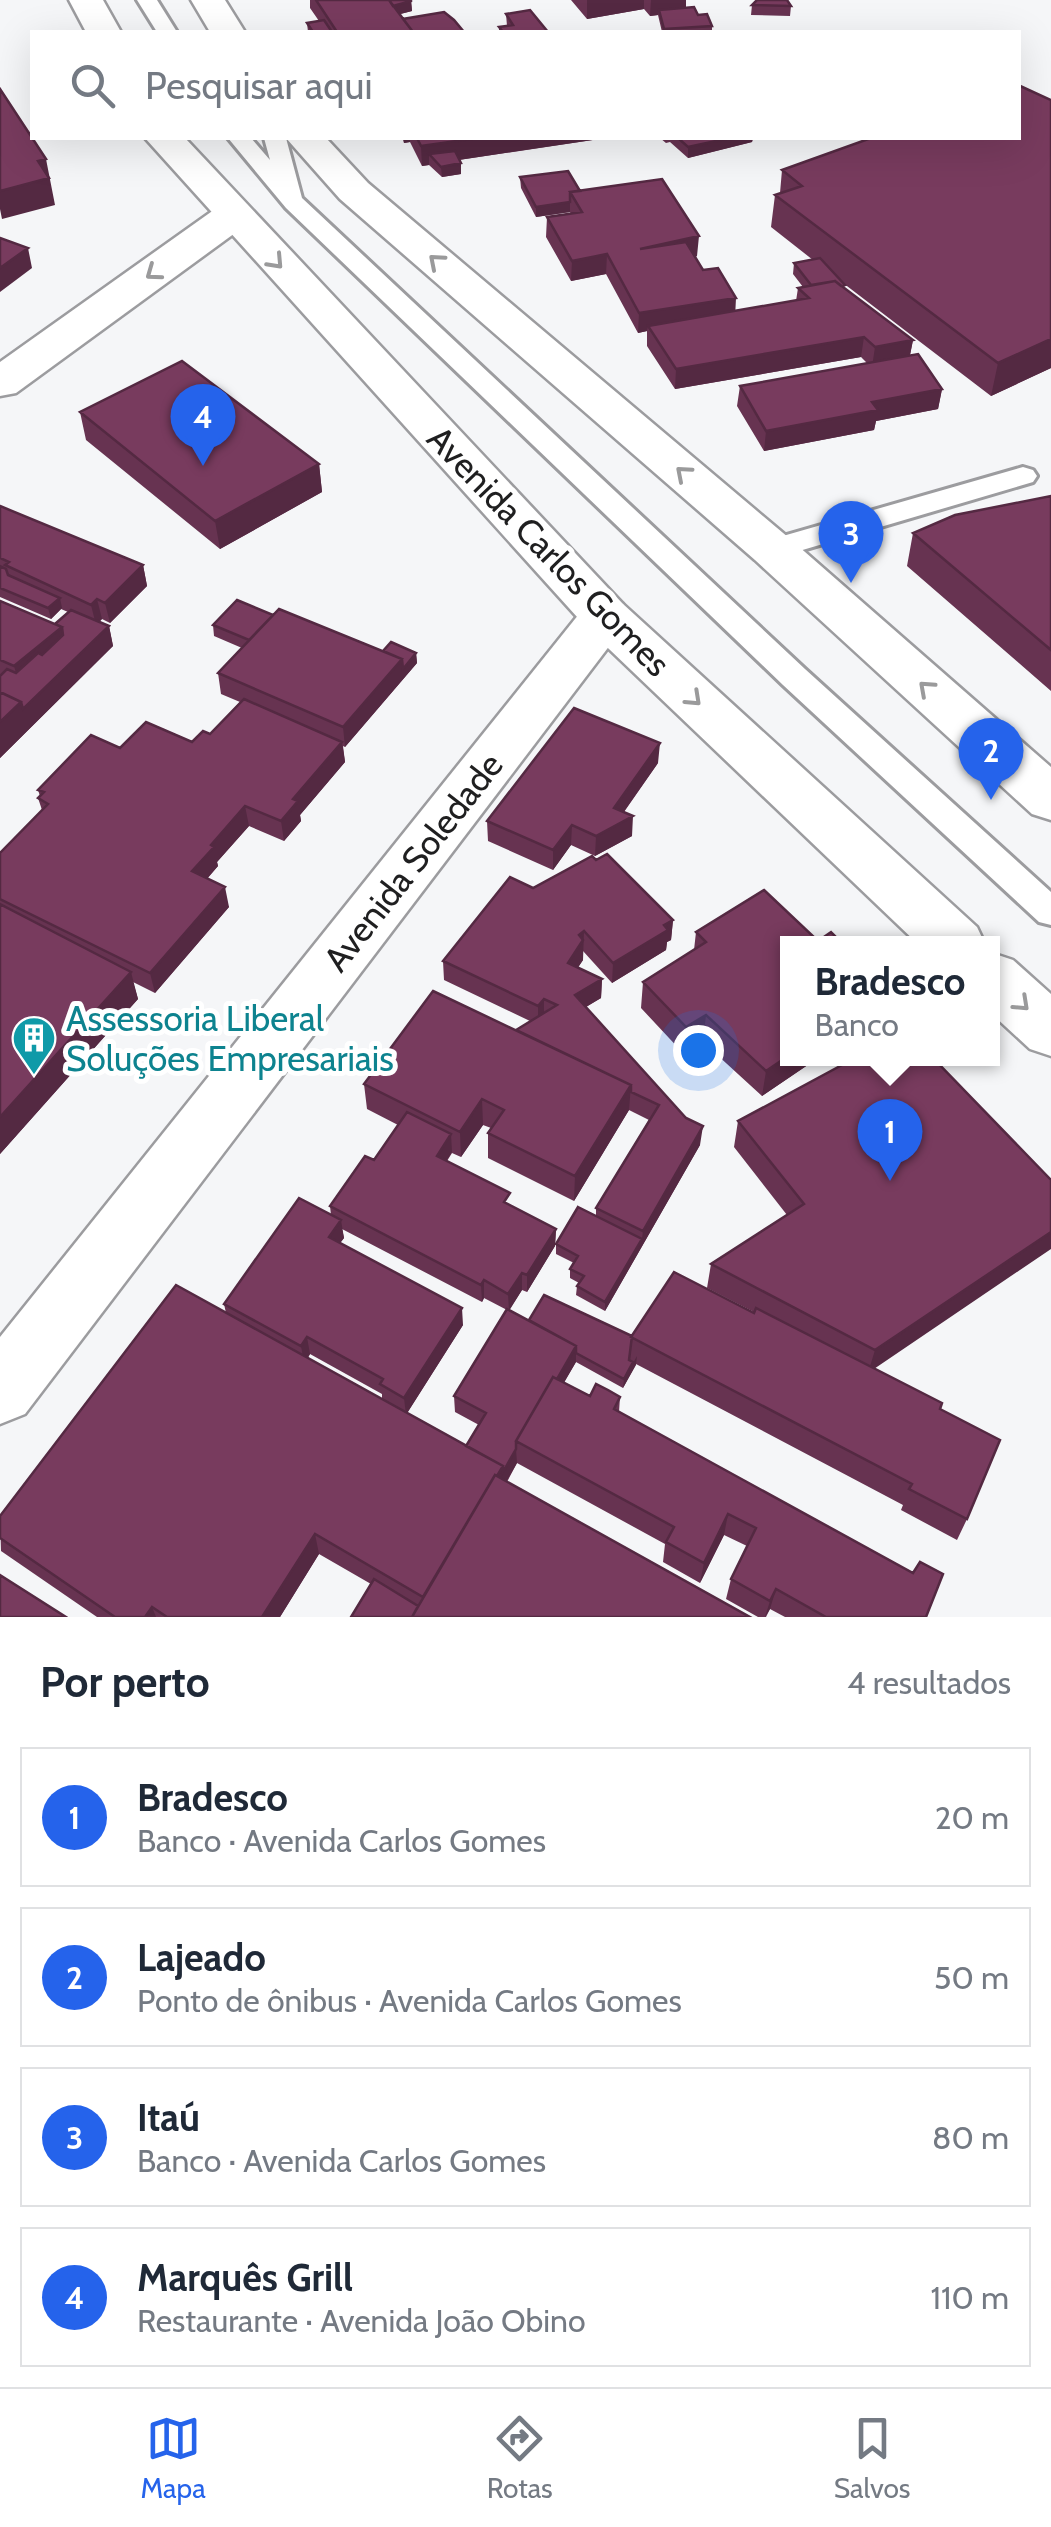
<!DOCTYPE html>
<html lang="pt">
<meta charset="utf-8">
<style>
body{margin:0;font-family:Cabin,sans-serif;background:#f6f6f7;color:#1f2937}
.you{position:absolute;left:698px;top:1050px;width:35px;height:35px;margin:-25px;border:8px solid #fff;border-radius:50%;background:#1a73e8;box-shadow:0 0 0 15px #1a73e833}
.badge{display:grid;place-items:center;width:65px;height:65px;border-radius:50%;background:#2563eb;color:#fff;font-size:32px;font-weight:700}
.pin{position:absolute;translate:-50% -82px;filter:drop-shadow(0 2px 5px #0008)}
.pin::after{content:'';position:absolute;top:52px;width:35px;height:30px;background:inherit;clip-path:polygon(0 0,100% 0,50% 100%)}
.popup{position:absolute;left:780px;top:936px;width:220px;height:130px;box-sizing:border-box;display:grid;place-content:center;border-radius:0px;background:#fff;filter:drop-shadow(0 2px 8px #0005);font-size:32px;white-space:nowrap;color:#747a83}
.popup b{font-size:38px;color:#1f2937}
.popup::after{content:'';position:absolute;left:50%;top:100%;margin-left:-20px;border:20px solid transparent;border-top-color:#fff}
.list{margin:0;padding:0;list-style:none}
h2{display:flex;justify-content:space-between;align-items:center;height:130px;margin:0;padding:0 40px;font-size:42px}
h2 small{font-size:32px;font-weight:400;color:#747a83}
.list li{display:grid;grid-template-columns:65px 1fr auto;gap:30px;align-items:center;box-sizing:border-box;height:140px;margin:0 20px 20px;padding:0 20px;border:2px solid #e0e1e3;border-radius:0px}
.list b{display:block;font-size:38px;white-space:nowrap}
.list p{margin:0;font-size:32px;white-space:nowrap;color:#747a83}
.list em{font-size:32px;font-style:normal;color:#747a83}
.icon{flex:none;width:55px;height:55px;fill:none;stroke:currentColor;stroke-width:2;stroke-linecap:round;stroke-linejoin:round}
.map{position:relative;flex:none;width:1051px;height:1617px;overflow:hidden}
.search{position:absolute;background:#fff;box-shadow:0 10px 40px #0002;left:30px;right:30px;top:30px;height:110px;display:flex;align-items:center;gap:25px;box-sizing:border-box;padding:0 35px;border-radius:0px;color:#747a83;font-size:38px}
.sheet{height:770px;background:#fff}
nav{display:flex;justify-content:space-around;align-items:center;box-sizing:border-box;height:140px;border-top:2px solid #e0e1e3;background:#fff;font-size:28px;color:#747a83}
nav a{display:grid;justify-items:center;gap:5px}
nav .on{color:#2563eb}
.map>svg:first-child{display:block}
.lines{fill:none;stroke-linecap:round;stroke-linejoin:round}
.lane-casing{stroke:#9c9c9f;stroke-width:6}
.street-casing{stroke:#9c9c9f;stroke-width:5}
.secondary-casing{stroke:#9c9c9f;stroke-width:5}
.primary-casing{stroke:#9c9c9f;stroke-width:5}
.lane{fill:#fff;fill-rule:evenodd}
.street{fill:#fff;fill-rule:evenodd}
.secondary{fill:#fff;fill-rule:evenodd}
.primary{fill:#fff;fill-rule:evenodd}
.wall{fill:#673351;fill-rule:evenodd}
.shaded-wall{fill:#542942}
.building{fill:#783b5e;stroke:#542942;stroke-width:2.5}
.oneway{stroke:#9a9a9b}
.labels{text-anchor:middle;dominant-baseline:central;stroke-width:10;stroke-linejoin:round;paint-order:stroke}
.street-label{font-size:35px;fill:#1f1f20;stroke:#fff}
.culture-label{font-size:35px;fill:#0d838f;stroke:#fff;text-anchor:start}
</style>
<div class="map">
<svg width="1051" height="1617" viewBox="0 0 1051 1617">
<rect width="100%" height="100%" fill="#f5f6f8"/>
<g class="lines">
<g class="lane-casing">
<path id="lane" d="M 137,0 L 157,0 L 177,32 L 157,32 Z
M 228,138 L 251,138 L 270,160 L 264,138 L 286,138 L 302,198 L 805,669 L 1051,892 L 1051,925 L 1039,922 L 783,685 L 286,208 Z
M 1023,467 L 1033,470 L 1037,476 L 1033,482 L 772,559 L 762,556 L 758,549 L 762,542 Z"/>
</g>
<g class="street-casing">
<path id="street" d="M 605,599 L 623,604 L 630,616 L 623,628 L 25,1414 L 0,1424 L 0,1337 L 587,604 Z"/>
</g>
<g class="secondary-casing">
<path id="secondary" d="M 232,204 L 246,207 L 252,216 L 246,225 L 16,393 L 0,396 L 0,362 L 218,207 Z"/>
</g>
<g class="primary-casing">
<path id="primary" d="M 69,0 L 103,0 L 121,32 L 86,32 Z
M 191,0 L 225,0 L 245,32 L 210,32 Z
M 145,138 L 185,138 L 623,604 L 977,927 L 985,944 L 918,944 L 587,628 Z
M 286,138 L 326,138 L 368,183 L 789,538 L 1051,767 L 1051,820 L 1032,814 L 755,560 L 340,199 Z
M 992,953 L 1013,960 L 1051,994 L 1051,1056 L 1030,1049 L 992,1014 Z"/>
</g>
<use href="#lane" class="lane"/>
<use href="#street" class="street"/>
<use href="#secondary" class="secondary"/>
<use href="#primary" class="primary"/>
</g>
<path class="wall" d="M 310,0 L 411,0 L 412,11 L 400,14 L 403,19 L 464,32 L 308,32 L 307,23 L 319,21 L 310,8 Z
M 571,0 L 686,0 L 686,8 L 712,26 L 712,32 L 662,32 L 658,15 L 650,16 L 644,9 L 587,19 Z
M 752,5 L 791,6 L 790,16 L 751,15 Z
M 506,14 L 548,32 L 499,32 L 499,27 L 507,26 Z
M 1051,100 L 1051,368 L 991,396 L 843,283 L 845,289 L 913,340 L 910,355 L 942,389 L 938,409 L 876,421 L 874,430 L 764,451 L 737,406 L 740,386 L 867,363 L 861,357 L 675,389 L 647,346 L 647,331 L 638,333 L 606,274 L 571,281 L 546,237 L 547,217 L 571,214 L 570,212 L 536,217 L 521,188 L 520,177 L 580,191 L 697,256 L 695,257 L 703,270 L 735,311 L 796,301 L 798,288 L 803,287 L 793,274 L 794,263 L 813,260 L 771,227 L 775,195 L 780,193 L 782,170 Z
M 403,138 L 606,138 L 459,160 L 461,174 L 442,177 L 429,165 L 422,166 L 410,142 L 404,143 Z
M 660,138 L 753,138 L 752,142 L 688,158 L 670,142 L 666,143 Z
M 80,412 L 319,464 L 322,492 L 220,549 L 86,440 Z
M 1051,496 L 1051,691 L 907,566 L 913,533 Z
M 0,506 L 143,565 L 147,586 L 110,623 L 102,619 L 99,622 L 109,626 L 113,646 L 0,758 L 0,601 L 55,624 L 68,612 L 61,609 L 51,619 L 0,597 Z
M 273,615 L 383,651 L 416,653 L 417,663 L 345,747 L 343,746 L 345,762 L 300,815 L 301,821 L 284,841 L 249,826 L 217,862 L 218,866 L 207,879 L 229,907 L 155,993 L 133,982 L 138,999 L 0,1154 L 0,853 L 42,810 L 38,798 L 40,796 L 38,790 L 120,748 L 192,742 L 210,734 L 240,702 L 221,694 L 218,673 L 242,648 L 214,636 L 213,625 Z
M 658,763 L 624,812 L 632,836 L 595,856 L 571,845 L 553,870 L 488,841 L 487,821 Z
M 533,888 L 673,920 L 671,940 L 667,942 L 666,950 L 612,983 L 583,951 L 583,960 L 578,967 L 602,979 L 601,998 L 586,1007 L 700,1145 L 605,1311 L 576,1295 L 577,1286 L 579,1283 L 570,1278 L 570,1269 L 574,1263 L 556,1254 L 556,1244 L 596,1216 L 596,1208 L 649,1120 L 629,1110 L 574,1201 L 488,1158 L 488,1133 L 491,1128 L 483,1125 L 461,1157 L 452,1153 L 447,1161 L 510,1206 L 556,1229 L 555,1246 L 527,1292 L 522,1290 L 509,1310 L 529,1320 L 632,1336 L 754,1312 L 707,1288 L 711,1264 L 787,1215 L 734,1147 L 738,1121 L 933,1058 L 874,1368 L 940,1409 L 967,1519 L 957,1540 L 901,1510 L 903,1505 L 636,1364 L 623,1388 L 576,1362 L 564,1382 L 590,1396 L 620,1397 L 619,1412 L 926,1617 L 785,1617 L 770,1609 L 766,1617 L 758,1617 L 726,1599 L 731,1579 L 747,1546 L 724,1535 L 700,1583 L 663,1562 L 665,1544 L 517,1463 L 507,1482 L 750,1617 L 351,1617 L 371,1584 L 319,1554 L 280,1617 L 97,1617 L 1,1551 L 0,1516 L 226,1313 L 224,1304 L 331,1215 L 330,1206 L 374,1160 L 398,1125 L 367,1109 L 364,1084 L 516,1030 L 530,1021 L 444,980 L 443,961 ZM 342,1229 L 482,1302 L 484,1298 L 507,1310 L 454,1396 L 455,1412 L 479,1425 L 466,1446 L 407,1413 L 463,1325 L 340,1243 L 344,1238 ZM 310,1354 L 382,1394 L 382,1399 L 308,1358 Z
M 764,890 L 788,1058 L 818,1058 L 762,1096 L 703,1042 L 683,1053 L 641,1008 L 643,982 L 694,950 L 696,932 Z"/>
<path class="shaded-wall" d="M 587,0 L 644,0 L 644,9 L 587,19 Z
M 651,0 L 686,0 L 686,10 L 659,10 L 658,15 L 650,16 Z
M 411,1 L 412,11 L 389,17 L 388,7 Z
M 403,138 L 410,138 L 410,142 L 404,143 Z
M 478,138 L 606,138 L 438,163 L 429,154 L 429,165 L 422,166 L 421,146 Z
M 730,138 L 753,138 L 752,142 L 688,158 L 688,147 Z
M 46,159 L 55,205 L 2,219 L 0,209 L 0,191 L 38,161 Z
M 461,163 L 461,174 L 442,177 L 441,167 Z
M 570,202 L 570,212 L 536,217 L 536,207 Z
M 699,236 L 697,256 L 638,269 L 640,249 Z
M 28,248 L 32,268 L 0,292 L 0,268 Z
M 607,254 L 606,274 L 571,281 L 572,261 Z
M 736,298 L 735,318 L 648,326 L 647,331 L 638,333 L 639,313 Z
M 864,337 L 861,357 L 675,389 L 676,369 Z
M 1051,339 L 1051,368 L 991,396 L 998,363 Z
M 913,340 L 909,360 L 872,367 L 875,347 Z
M 942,389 L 938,409 L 876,421 L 874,430 L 764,451 L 766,431 L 872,402 Z
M 319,464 L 322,492 L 220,549 L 215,521 Z
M 143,565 L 147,586 L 110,623 L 105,603 Z
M 60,598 L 62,608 L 51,619 L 48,608 Z
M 97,599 L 102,619 L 96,625 L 91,605 Z
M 109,626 L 113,646 L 0,758 L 0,722 L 21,702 Z
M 62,627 L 69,655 L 22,694 L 14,666 Z
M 416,653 L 417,663 L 345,747 L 343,727 L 402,659 Z
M 342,742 L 345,762 L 300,815 L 301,821 L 284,841 L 281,821 L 293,799 Z
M 660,743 L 658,763 L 613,827 L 633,816 L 632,836 L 595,856 L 596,836 L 614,808 Z
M 245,806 L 249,826 L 217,862 L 218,866 L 196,891 L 192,871 L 211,845 Z
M 572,825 L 571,845 L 553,870 L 553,850 Z
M 225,887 L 229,907 L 155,993 L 150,973 Z
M 673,920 L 671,940 L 667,942 L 666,950 L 612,983 L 613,963 Z
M 584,931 L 583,960 L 568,983 L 568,963 L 579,935 Z
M 131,972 L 138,999 L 0,1154 L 0,1117 Z
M 602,979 L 601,998 L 574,1014 L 575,995 Z
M 544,999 L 544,1018 L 538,1025 L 538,1006 Z
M 706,1015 L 703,1042 L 683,1053 L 686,1027 Z
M 788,1056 L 788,1058 L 818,1058 L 762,1096 L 766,1071 Z
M 631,1085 L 629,1110 L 574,1201 L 575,1176 Z
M 482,1099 L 483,1125 L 461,1157 L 460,1132 Z
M 703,1126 L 700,1145 L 605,1311 L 605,1302 L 642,1239 L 643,1231 Z
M 451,1134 L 452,1152 L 438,1174 L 437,1156 Z
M 341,1220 L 344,1238 L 331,1255 L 329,1237 Z
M 556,1229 L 555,1246 L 527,1292 L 527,1275 Z
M 1051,1232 L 1051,1249 L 868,1373 L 875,1350 Z
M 522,1273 L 522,1290 L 509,1311 L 508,1294 Z
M 484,1280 L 484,1298 L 482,1302 L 481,1285 Z
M 462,1308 L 463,1325 L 406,1415 L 404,1398 Z
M 307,1337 L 310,1354 L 304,1362 L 301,1346 Z
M 576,1346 L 576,1362 L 527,1447 L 520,1443 Z
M 637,1356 L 636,1365 L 623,1388 L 624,1379 Z
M 516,1449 L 517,1463 L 428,1617 L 503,1466 Z
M 728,1514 L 724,1535 L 700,1583 L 704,1563 Z
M 315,1534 L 319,1554 L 280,1617 L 262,1617 Z
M 776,1589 L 770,1609 L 765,1617 L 770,1601 Z
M 152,1607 L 156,1617 L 145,1617 Z"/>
<path class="building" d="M 316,0 L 389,0 L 413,32 L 337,32 Z
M 389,0 L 411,0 L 411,1 L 393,6 Z
M 757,0 L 787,0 L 791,6 L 752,5 Z
M 694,7 L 698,15 L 707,14 L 712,26 L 664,29 L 659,10 Z
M 530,10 L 548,32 L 503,32 L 499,27 L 513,25 L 506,14 Z
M 444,12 L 454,20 L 464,32 L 413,32 L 403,19 Z
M 324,20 L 332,32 L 313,32 L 307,23 Z
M 1018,85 L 1051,100 L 1051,339 L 998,363 L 775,195 L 802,186 L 782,170 L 871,138 L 1018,138 Z
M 0,89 L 46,159 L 38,161 L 49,178 L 0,191 Z
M 417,138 L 478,138 L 421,146 Z
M 678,138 L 730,138 L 688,147 Z
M 455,151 L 461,163 L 441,167 L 429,154 Z
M 568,171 L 580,191 L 570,192 L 570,202 L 536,207 L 520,177 Z
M 662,179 L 699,236 L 640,249 L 686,242 L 703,270 L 718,268 L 736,298 L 639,313 L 607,254 L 572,261 L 547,217 L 582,212 L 570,192 Z
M 0,238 L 28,248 L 0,268 Z
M 820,258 L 845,285 L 841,286 L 835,281 L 811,285 L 794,263 Z
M 835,281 L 913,340 L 875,347 L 864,337 L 676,369 L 648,326 L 809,298 L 798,288 Z
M 918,354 L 942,389 L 872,402 L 878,410 L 766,431 L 740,386 Z
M 182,361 L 319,464 L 215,521 L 80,412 Z
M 1051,496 L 1051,650 L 913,533 L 955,515 Z
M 0,506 L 143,565 L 105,603 L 97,599 L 91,605 L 5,565 L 9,562 L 0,558 Z
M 0,566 L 6,569 L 8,575 L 60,598 L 48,608 L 0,588 Z
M 237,600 L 273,615 L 249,640 L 213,625 Z
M 0,601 L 62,627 L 14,666 L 0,660 Z
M 279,609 L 402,659 L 343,727 L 218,673 Z
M 71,610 L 109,626 L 23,709 L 21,702 L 0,692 L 0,676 L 7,669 L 16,673 L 38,653 L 42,655 L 63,635 L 62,627 L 55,624 Z
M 391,642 L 416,653 L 403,669 L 402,659 L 383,651 Z
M 0,692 L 21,702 L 0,722 Z
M 244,699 L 342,742 L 293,799 L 298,801 L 281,821 L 245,806 L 211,845 L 214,847 L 192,871 L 225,887 L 150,973 L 0,899 L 0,853 L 48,804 L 38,798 L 44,792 L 38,790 L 91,735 L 120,748 L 146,722 L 192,742 L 203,731 L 210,734 Z
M 574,708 L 660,743 L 614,808 L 633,816 L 596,836 L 572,825 L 553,850 L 487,821 Z
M 607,854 L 673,920 L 664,925 L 668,930 L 613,963 L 584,931 L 579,935 L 583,940 L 568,963 L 602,979 L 575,995 L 686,1118 L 703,1126 L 643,1231 L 596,1208 L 659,1105 L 631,1092 L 631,1085 L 516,1030 L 557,1005 L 544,999 L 538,1006 L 443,961 L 510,877 L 533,888 L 592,856 L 596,860 Z
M 764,890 L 818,941 L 831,932 L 843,944 L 788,944 L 788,1056 L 766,1071 L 706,1015 L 686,1027 L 643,982 L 706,942 L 696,932 Z
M 0,904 L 131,972 L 0,1117 Z
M 433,991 L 631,1085 L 575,1176 L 488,1133 L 504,1110 L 482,1099 L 460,1132 L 364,1084 Z
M 855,1058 L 933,1058 L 1051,1180 L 1051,1232 L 875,1350 L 711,1264 L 804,1204 L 738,1121 Z
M 407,1112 L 451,1134 L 437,1156 L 510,1193 L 504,1202 L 556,1229 L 527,1275 L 522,1273 L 508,1294 L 484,1280 L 481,1285 L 330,1206 L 365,1156 L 374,1160 Z
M 299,1198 L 341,1220 L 329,1237 L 462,1308 L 404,1398 L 380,1384 L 383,1379 L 307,1337 L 301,1346 L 224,1304 Z
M 578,1207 L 642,1239 L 605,1302 L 577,1286 L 584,1276 L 570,1269 L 578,1256 L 556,1244 Z
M 674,1272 L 754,1313 L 756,1308 L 942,1403 L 940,1409 L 1000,1440 L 967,1519 L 909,1489 L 912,1484 L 631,1337 Z
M 176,1285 L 503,1466 L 497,1476 L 495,1475 L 423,1597 L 315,1534 L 262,1617 L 167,1617 L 152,1607 L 145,1617 L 115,1617 L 0,1538 L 0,1516 Z
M 544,1295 L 632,1336 L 629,1360 L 633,1362 L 624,1379 L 576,1353 L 576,1346 L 529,1320 Z
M 507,1309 L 576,1346 L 557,1379 L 553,1377 L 516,1441 L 516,1449 L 503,1472 L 503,1466 L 466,1446 L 486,1413 L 454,1396 Z
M 553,1377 L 590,1396 L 596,1384 L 608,1390 L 620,1397 L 614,1409 L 736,1476 L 913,1573 L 920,1562 L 943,1574 L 926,1617 L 826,1617 L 776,1589 L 770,1601 L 731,1579 L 756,1528 L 728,1514 L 704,1563 L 666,1542 L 674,1527 L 516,1441 Z
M 495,1475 L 750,1617 L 412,1617 Z
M 0,1575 L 66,1617 L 0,1617 Z
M 374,1579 L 418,1606 L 412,1617 L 351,1617 Z"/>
<defs><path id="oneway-chevron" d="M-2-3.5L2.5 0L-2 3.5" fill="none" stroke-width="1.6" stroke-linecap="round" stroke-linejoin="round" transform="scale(2.5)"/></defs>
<g class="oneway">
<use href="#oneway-chevron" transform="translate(436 261) rotate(-139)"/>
<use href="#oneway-chevron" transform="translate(276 262) rotate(47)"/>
<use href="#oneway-chevron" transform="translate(153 273) rotate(144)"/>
<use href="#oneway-chevron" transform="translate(683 473) rotate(-139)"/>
<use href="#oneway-chevron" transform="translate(926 688) rotate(-138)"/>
<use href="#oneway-chevron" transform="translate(694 699) rotate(43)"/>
<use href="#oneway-chevron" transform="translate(1022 1004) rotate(43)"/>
</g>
<defs>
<g id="building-pin" transform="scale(2.25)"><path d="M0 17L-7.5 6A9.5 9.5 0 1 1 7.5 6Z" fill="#0f9aa8" stroke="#fff"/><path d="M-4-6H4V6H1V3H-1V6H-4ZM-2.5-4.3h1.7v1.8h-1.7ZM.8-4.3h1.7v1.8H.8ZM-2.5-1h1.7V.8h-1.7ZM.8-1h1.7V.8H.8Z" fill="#fff"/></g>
</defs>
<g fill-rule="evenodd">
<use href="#building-pin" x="34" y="1038"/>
</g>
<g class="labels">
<g class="street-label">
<text transform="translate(549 551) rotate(46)">Avenida Carlos Gomes</text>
<text transform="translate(413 862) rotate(-52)">Avenida Soledade</text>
</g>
<g class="culture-label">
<text x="66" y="1018">Assessoria Liberal<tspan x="66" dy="40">Soluções Empresariais</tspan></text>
</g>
</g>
</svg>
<div class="you"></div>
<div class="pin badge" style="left:890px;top:1181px">1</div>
<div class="popup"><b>Bradesco</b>Banco</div>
<div class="pin badge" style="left:991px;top:800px">2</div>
<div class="pin badge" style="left:851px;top:583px">3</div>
<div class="pin badge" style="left:203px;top:466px">4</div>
<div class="search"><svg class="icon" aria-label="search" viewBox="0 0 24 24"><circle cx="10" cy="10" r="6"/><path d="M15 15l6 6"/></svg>Pesquisar aqui</div>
</div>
<section class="sheet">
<h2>Por perto<small>4 resultados</small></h2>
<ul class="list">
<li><span class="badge">1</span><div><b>Bradesco</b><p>Banco · Avenida Carlos Gomes</p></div><em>20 m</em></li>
<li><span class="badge">2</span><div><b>Lajeado</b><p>Ponto de ônibus · Avenida Carlos Gomes</p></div><em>50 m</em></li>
<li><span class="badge">3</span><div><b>Itaú</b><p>Banco · Avenida Carlos Gomes</p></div><em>80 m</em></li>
<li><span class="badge">4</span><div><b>Marquês Grill</b><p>Restaurante · Avenida João Obino</p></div><em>110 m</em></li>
</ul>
</section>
<nav>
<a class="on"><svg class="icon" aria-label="map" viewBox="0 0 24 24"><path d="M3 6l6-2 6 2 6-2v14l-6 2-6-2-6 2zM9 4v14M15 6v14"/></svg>Mapa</a>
<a><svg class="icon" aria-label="directions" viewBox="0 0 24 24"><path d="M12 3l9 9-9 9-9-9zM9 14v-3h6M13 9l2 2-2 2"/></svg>Rotas</a>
<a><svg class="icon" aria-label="saved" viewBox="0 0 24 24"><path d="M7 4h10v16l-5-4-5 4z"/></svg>Salvos</a>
</nav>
